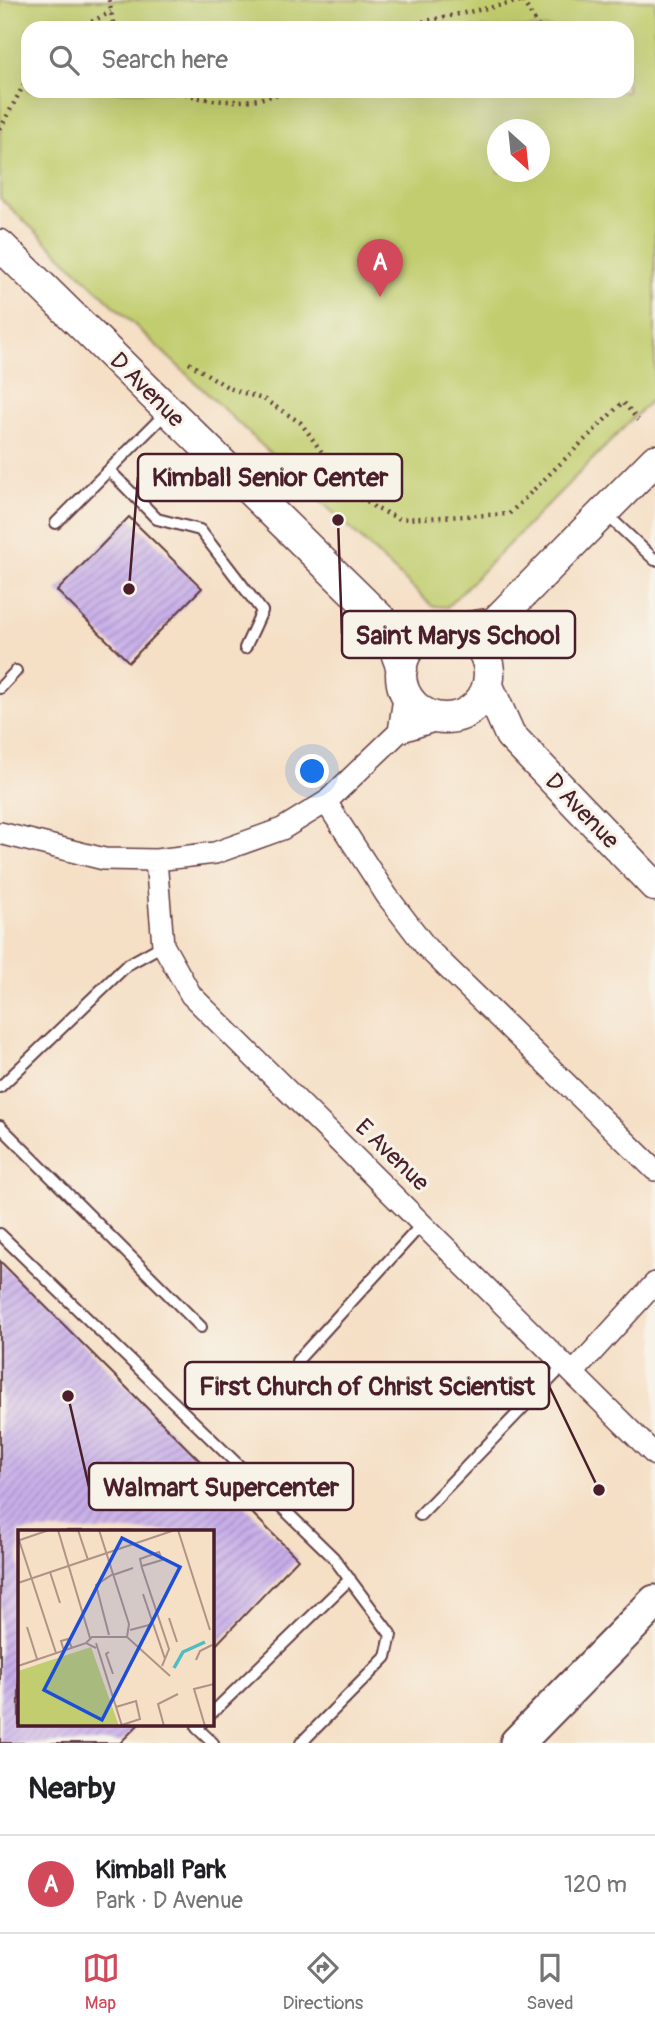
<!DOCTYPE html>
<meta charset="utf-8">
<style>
body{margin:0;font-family:Pangolin,sans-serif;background:#f6f6f6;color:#202124}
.compass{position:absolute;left:487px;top:119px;width:63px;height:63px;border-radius:50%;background:#fff;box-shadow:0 7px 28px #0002;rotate:153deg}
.you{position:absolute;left:313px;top:772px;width:24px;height:24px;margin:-18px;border:5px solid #fff;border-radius:50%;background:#1a73e8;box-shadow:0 0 0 10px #1a73e833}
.badge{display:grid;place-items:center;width:46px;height:46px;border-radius:50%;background:#d1495b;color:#fff;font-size:23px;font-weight:700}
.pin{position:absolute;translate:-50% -58px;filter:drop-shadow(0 2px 4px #0008)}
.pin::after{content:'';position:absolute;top:37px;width:24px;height:21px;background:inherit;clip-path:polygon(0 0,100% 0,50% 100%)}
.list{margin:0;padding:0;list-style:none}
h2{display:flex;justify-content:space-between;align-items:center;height:91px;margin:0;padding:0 28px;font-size:30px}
h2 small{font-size:23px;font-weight:400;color:#757577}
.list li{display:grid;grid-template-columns:46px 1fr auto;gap:21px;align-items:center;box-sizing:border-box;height:98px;padding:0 28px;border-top:2px solid #e0e0e0}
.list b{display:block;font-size:26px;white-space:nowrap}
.list p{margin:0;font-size:23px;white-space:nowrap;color:#757577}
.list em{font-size:23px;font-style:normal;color:#757577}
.icon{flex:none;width:38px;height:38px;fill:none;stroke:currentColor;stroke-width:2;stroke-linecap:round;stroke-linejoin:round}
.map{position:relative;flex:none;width:655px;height:1743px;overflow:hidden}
.search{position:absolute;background:#fff;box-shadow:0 7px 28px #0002;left:21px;right:21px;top:21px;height:77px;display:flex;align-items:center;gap:18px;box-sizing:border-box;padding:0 24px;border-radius:21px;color:#757577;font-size:26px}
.sheet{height:189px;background:#fff}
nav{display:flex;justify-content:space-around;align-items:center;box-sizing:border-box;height:98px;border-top:2px solid #e0e0e0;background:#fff;font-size:19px;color:#757577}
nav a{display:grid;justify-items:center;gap:4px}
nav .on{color:#d1495b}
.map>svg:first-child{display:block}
.green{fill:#c1cd6e;stroke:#86764c;stroke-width:2;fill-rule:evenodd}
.building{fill:url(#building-hatch)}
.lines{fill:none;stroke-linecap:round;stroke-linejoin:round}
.lane-casing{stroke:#643c42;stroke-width:14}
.street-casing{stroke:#643c42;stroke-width:24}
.secondary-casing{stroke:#643c42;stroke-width:33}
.primary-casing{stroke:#643c42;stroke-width:37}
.path{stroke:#643c42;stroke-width:4.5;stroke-dasharray:2 5;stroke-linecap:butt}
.lane{stroke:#fff;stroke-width:10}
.street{stroke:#fff;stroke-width:21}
.secondary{stroke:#fff;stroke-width:30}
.primary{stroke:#fff;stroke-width:33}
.labels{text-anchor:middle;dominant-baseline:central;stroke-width:6;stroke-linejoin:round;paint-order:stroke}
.street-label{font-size:24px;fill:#4a1f2b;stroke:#f7f3e8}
.inset-river{fill:none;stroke:#4ebdc3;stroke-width:3.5}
.inset-road{fill:none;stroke:#b19287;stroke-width:2}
.view{fill:#1d4ed8;fill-opacity:0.15;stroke:#1d4ed8;stroke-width:3.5}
.inset-edge{fill:none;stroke:#4a1f2b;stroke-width:3.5}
.leader{fill:none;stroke:#4a1f2b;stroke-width:2.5}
.callout-dot{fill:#4a1f2b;stroke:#f7f3e8;stroke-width:2.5}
.callout{fill:#f7f3e8;stroke:#4a1f2b;stroke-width:2.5}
.callout-label{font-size:26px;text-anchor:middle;font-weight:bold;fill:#4a1f2b}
</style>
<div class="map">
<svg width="655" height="1743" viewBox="0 0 655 1743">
<defs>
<pattern id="building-hatch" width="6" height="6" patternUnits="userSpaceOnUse" patternTransform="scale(1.75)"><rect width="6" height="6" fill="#c8afea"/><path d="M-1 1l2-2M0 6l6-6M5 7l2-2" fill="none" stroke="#a48ebe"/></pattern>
</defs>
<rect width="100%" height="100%" fill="#f7f3e8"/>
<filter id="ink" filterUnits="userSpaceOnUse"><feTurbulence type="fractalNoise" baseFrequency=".0143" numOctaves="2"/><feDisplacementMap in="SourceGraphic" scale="14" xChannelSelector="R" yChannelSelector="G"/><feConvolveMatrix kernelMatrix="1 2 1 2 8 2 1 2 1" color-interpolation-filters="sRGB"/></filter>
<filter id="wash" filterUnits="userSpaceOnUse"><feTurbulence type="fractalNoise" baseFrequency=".00686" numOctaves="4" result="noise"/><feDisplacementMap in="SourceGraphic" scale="28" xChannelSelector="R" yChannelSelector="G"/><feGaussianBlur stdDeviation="1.57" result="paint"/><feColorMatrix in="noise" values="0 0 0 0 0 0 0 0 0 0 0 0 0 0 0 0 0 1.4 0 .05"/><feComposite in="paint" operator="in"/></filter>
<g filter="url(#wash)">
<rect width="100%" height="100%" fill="#f5dfc5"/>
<path class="green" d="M 0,0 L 655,0 L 655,396 L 447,607 L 432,606 L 0,198 ZM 28,28 L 627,28 L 627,91 L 28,91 ZM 498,130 L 540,130 L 540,172 L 498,172 Z"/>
<g id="blocks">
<path class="building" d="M 129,517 L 202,588 L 129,662 L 57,591 Z
M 0,1261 L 298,1559 L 212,1649 L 212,1531 L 19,1531 L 19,1724 L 139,1724 L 120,1743 L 0,1743 Z"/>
</g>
</g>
<g filter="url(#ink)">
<use href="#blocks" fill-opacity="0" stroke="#643c42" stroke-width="2"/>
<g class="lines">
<g class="lane-casing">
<path id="lane" d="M 109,470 L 157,519 L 200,530 L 262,611 L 245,648
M 606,514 L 655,560
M 56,523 L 168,411
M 0,688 L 16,671
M 0,1087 L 127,965 L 163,945
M 0,1126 L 201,1327
M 0,1234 L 333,1557 L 391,1635 L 386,1657 L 301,1743
M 297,1361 L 423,1223
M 420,1515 L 566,1363
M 212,1713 L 350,1579
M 201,1724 L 197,1728 L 213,1743"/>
</g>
<g class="street-casing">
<path id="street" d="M 399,732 L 405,691
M 326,802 L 387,896 L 426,947 L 655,1170
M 0,833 L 104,859 L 156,860 L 215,853 L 282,829 L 326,802 L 399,732 L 443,718
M 156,860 L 163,945 L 191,995 L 655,1455
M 574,1372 L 655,1283"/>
</g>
<g class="secondary-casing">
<path id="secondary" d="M 0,245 L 385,623 L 402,669
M 449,630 L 494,623 L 655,460
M401 674a44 44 0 1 1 88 0a44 44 0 1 1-88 0Z
M 488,686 L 510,735 L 655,886"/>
</g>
<g class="primary-casing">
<path id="primary" d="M 517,1743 L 655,1602"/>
</g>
<path class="path" d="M 109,0 L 114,28
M 523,1 L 539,28
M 79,28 L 111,12
M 410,28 L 421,22 L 526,0
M 179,91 C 211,105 255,104 287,91
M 0,129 L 28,77
M 189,363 L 229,388 L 265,400 L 301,423 L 338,475 L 375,508 L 400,519 L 509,514 L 623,402 L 638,420"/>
<use href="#lane" class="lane"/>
<use href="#street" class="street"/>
<use href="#secondary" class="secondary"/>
<use href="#primary" class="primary"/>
</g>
</g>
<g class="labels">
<g class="street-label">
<text transform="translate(147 390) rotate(45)">D Avenue</text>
<text transform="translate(582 811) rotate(46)">D Avenue</text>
<text transform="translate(392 1155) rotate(44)">E Avenue</text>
</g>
</g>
<g transform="translate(18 1530)">
<rect width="196" height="196" fill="#f5dfc5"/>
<path d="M 73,117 L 101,196 L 0,196 L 0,141 Z" fill="#c1cd6e"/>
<path class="inset-river" d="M 156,138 L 165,122 L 187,112"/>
<path class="inset-road" d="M 40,0 L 72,108M 60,0 L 70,30M 81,0 L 111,94 L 109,107M 160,0 L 192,100M 0,7 L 38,123M 2,10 L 31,0M 124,36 L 144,30 L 141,22 L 122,29 L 124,38 L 151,119 L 147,129M 32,42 L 42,73M 95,45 L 115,38M 0,53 L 157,0M 125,64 L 147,129 L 144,136M 151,88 L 159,112M 9,97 L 19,129M 112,100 L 135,94M 91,105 L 78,55 L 95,44M 68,113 L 74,107 L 109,107 L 152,146M 78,113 L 104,196M 46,121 L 43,111 L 50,109 L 54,118M 91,122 L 88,124 L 95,144M 178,130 L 182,121 L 194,115M 0,136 L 68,113 L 78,118M 98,177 L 118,171 L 122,189 L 104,195M 146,196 L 140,174 L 160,164M 187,196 L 176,159 L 196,154"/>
<path class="view" d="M 104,8 L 162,37 L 84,190 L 26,160 Z"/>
<rect width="196" height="196" class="inset-edge"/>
</g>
<path class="leader" d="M129 589L138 477M338 520L342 634M599 1490L549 1386M68 1396L89 1487"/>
<g class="callout-dot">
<circle cx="129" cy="589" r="7"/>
<circle cx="338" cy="520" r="7"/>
<circle cx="599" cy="1490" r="7"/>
<circle cx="68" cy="1396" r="7"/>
</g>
<g class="callout">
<rect x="138" y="454" width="264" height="47" rx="7"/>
<rect x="342" y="611" width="233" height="47" rx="7"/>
<rect x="185" y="1362" width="364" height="47" rx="7"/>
<rect x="89" y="1463" width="264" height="47" rx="7"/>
</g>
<g class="callout-label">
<text x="270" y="486">Kimball Senior Center</text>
<text x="458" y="644">Saint Marys School</text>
<text x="367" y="1395">First Church of Christ Scientist</text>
<text x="221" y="1496">Walmart Supercenter</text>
</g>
</svg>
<svg class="compass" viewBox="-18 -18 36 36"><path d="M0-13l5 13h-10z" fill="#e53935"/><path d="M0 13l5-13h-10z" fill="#757577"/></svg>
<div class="you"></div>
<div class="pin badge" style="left:380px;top:297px">A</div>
<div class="search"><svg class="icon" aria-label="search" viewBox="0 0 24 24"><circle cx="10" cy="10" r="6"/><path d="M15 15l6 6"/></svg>Search here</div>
</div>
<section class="sheet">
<h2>Nearby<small></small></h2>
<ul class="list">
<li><span class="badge">A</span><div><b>Kimball Park</b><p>Park · D Avenue</p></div><em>120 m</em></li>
</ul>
</section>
<nav>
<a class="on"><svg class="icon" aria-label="map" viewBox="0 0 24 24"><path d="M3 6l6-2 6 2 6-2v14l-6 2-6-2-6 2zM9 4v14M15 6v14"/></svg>Map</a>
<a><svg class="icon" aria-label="directions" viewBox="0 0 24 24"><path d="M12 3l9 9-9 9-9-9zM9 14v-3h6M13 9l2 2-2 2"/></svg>Directions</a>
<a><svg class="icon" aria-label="saved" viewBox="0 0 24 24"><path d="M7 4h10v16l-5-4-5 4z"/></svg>Saved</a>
</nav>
